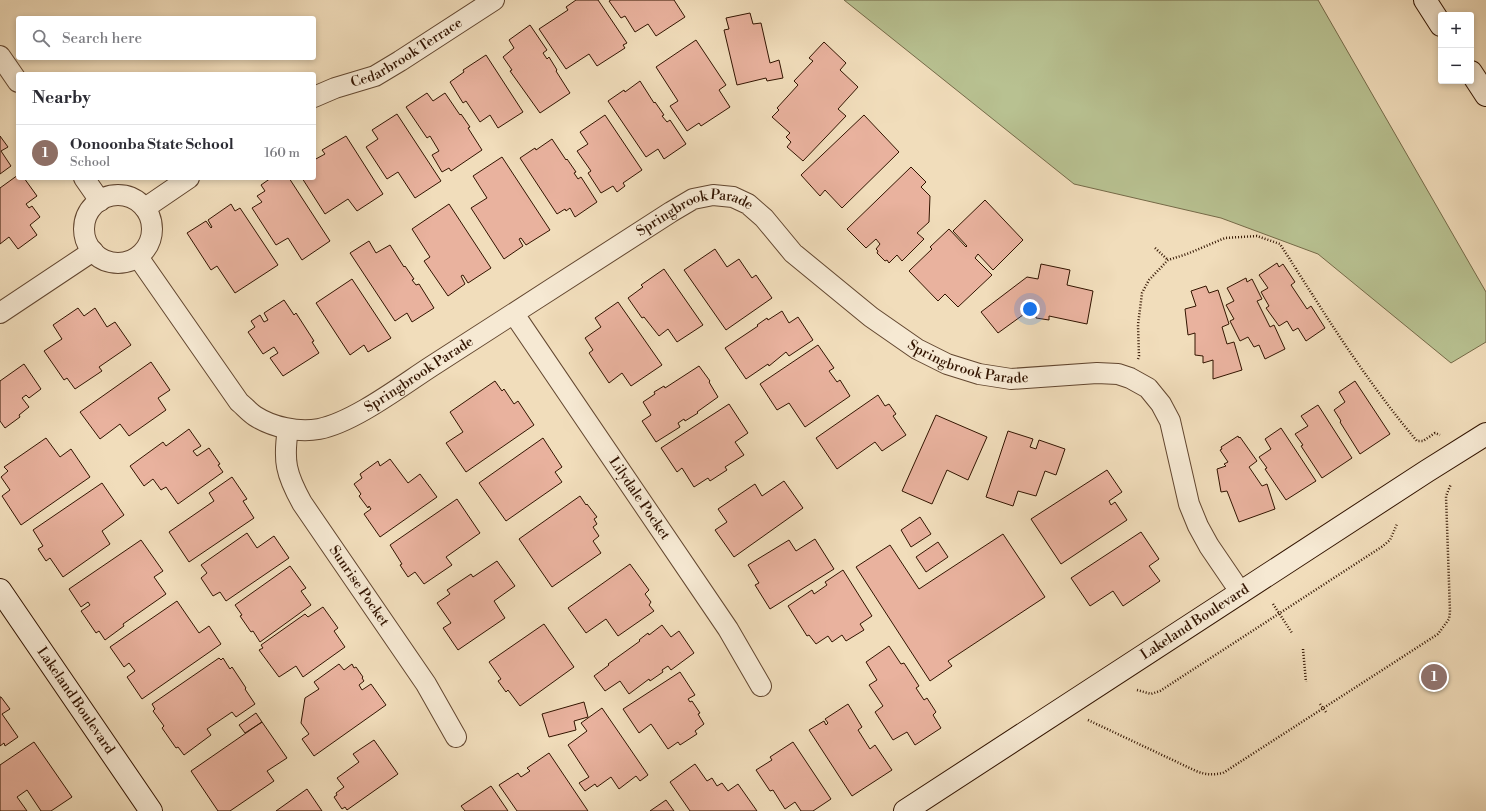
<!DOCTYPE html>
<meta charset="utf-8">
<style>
body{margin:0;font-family:"Libre Bodoni",serif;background:#f7f7f7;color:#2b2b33}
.controls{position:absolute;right:12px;top:12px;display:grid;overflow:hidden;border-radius:4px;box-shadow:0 2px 6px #0003}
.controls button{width:36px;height:36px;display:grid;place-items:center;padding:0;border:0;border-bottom:1px solid #e1e1e2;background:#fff;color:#2b2b33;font:20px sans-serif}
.you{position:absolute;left:1030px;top:309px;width:14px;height:14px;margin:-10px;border:3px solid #fff;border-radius:50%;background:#1a73e8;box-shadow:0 0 0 6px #1a73e833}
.badge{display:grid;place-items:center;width:26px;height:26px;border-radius:50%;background:#8f2418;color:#fff;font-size:13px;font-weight:700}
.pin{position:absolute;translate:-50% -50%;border:2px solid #fff;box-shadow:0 1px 4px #0006}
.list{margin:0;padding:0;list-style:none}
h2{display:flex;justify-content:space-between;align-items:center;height:52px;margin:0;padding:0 16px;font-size:17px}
h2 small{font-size:13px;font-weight:400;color:#7c7c81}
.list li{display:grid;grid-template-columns:26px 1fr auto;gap:12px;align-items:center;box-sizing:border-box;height:56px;padding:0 16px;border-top:1px solid #e1e1e2}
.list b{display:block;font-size:15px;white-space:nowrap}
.list p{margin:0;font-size:13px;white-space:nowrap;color:#7c7c81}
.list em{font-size:13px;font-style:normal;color:#7c7c81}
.icon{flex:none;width:22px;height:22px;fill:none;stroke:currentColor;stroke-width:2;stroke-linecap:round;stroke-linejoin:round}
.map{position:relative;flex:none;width:1486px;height:811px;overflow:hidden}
.search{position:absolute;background:#fff;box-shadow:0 2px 6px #0003;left:16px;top:16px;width:300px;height:44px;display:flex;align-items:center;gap:10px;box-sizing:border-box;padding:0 14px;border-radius:4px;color:#7c7c81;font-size:15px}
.panel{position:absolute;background:#fff;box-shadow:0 2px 6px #0003;left:16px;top:72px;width:300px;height:108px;border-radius:4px}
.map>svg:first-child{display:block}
.green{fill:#b8c191;stroke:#756a48}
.building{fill:#e9b29e;stroke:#321400}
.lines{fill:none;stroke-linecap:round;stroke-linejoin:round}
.street-casing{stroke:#62462f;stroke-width:22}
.secondary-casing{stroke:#321400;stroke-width:24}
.path{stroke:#321400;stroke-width:2.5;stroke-dasharray:1 2;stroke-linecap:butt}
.street{stroke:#f6e9d3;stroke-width:20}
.secondary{stroke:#f6e9d3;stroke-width:22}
.labels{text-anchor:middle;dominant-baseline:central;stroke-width:4;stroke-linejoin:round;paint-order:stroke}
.street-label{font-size:14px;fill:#321400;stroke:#f6e9d3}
</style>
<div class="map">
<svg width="1486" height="811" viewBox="0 0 1486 811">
<rect width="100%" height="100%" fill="#f1ddbb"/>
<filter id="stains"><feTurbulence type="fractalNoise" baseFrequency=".005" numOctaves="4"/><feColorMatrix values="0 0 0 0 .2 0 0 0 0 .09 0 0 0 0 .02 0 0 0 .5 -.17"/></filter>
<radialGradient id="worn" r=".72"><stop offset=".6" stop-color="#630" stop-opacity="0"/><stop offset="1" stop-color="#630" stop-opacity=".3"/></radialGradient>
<path class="green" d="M 844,0 L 1318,0 L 1486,292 L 1486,342 L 1451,363 L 1318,254 L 1221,218 L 1074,184 Z"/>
<path class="building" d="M 576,0 L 598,0 L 627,43 L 623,45 L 625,48 L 597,66 L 589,54 L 566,69 L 539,29 L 568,10 L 566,7 Z
M 611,0 L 674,0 L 685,17 L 656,36 L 648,24 L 635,32 L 625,16 L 621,18 L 609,1 Z
M 750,13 L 753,24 L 761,23 L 770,63 L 779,60 L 783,78 L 767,81 L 766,78 L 737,85 L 724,30 L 729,29 L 726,18 Z
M 530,25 L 547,50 L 543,53 L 547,59 L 549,57 L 557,70 L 556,71 L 570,93 L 540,113 L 510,71 L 512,70 L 503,57 L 514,48 L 509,40 Z
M 696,40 L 726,85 L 719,90 L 730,107 L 701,126 L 699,123 L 687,131 L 670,106 L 678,101 L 656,67 Z
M 824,42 L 846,63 L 840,70 L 858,87 L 838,109 L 846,116 L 803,161 L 787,147 L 791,142 L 786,137 L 790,133 L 772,117 L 779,110 L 777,108 L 798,85 L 794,81 L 813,61 L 809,58 Z
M 486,55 L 523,112 L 498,128 L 490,115 L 480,122 L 466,101 L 463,103 L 450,82 L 464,72 L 463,70 Z
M 640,81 L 654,103 L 655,102 L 664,115 L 662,116 L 667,122 L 670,120 L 686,144 L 664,159 L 658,149 L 646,157 L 608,101 L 624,90 L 625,92 Z
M 427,93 L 433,101 L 445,93 L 460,115 L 461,114 L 470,127 L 468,128 L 482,150 L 451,171 L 449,168 L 442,172 L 432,155 L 439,151 L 430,136 L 427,138 L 406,107 Z
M 397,114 L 441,181 L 415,198 L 398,172 L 387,179 L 366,147 L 378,139 L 372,130 Z
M 605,115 L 642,170 L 623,183 L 625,186 L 617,192 L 613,186 L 601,193 L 588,173 L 591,171 L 577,151 L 588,144 L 580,132 Z
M 864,115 L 899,152 L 842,208 L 825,190 L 820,196 L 801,175 Z
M 0,136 L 8,147 L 1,151 L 11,166 L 0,174 Z
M 346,136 L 383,194 L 357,211 L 348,199 L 325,214 L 302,178 L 314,178 L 314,160 L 325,154 L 322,150 Z
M 552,139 L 566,160 L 567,159 L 576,172 L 574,173 L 578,179 L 581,177 L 597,202 L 575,217 L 570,208 L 566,211 L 565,209 L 557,214 L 520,158 L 535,148 L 536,150 Z
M 502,157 L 550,230 L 526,245 L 521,238 L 519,239 L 523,246 L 504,259 L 471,208 L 487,198 L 473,176 Z
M 911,167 L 926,182 L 921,187 L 930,196 L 929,222 L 917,233 L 924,239 L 902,261 L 897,255 L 889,263 L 887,260 L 885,261 L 877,253 L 878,251 L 876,249 L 880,244 L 876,239 L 866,248 L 847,229 Z
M 18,175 L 18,178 L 24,178 L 37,196 L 26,204 L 29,208 L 32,206 L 40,217 L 30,225 L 37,235 L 18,249 L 9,237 L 0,244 L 0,188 Z
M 271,178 L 289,178 L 330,241 L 302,260 L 288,238 L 276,245 L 252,208 L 262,202 L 257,196 L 265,191 L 261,185 Z
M 985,200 L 1023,240 L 993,270 L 978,254 L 975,258 L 992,275 L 958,307 L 945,294 L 938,301 L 909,271 L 932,249 L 930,247 L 949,229 L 966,247 L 967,246 L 953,231 Z
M 231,204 L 235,211 L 240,208 L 278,265 L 235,293 L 217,266 L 211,270 L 187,233 L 206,221 L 211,228 L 212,227 L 208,220 Z
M 449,204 L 491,268 L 468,283 L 463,275 L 461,276 L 465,284 L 448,296 L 424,261 L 430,257 L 412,229 Z
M 369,241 L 376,253 L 390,245 L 404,267 L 405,266 L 414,279 L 412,280 L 416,285 L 419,284 L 434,308 L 412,322 L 407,313 L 395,321 L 350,253 Z
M 715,249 L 727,267 L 739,259 L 752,278 L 756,275 L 772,298 L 726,330 L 684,270 Z
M 1277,263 L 1279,267 L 1283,264 L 1295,282 L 1291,285 L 1307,309 L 1311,306 L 1325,328 L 1306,341 L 1298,328 L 1293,331 L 1287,321 L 1279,326 L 1266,308 L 1269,306 L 1261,292 L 1268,288 L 1259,275 Z
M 1041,264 L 1070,270 L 1067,285 L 1093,291 L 1087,324 L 1049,316 L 1049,320 L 1036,318 L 1036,314 L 1027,312 L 998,333 L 981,312 L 1027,277 L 1038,279 Z
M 664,269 L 703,325 L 677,342 L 668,329 L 659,336 L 644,317 L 642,318 L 628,298 L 643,287 L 641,285 Z
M 1246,278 L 1247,282 L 1252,279 L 1262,299 L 1257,301 L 1270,327 L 1274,325 L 1285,349 L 1265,359 L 1259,345 L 1254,347 L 1248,337 L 1240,341 L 1230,321 L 1234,319 L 1226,305 L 1234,301 L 1227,288 Z
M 352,279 L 391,338 L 368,352 L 364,345 L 350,355 L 316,303 Z
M 1206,286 L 1209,293 L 1218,290 L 1229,324 L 1222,327 L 1227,344 L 1234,342 L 1242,370 L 1213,379 L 1213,360 L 1203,363 L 1203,356 L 1195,355 L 1195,333 L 1188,335 L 1185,309 L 1196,306 L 1191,291 Z
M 284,300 L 294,315 L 296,313 L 314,341 L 312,342 L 319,353 L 283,376 L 270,358 L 278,353 L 274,347 L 263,354 L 248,332 L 255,327 L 251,321 L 260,315 L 264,322 L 268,320 L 264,313 Z
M 618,302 L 662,365 L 631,386 L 622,373 L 609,383 L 589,353 L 593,350 L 585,338 L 601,327 L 595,318 Z
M 78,308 L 84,316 L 95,308 L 107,327 L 115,322 L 131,345 L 99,367 L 102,371 L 75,389 L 67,378 L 64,380 L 44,351 L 62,339 L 53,325 Z
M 782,311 L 789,323 L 798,317 L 813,340 L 789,356 L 786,352 L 769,366 L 768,364 L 746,379 L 725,348 L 758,326 L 757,325 L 767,318 L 768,320 Z
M 818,345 L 834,368 L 829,371 L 837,382 L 840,380 L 850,396 L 805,427 L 789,403 L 777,410 L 760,384 Z
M 151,362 L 170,390 L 158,398 L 166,410 L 129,436 L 120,424 L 100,439 L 80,412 Z
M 24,364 L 41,389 L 29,398 L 26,395 L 22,398 L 29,407 L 19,415 L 20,417 L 5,428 L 0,421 L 0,381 Z
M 699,366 L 710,381 L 709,382 L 718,397 L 697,412 L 698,413 L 685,421 L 684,419 L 678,423 L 680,427 L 656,442 L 642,421 L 651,415 L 643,402 L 655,394 L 654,392 L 664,386 L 665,388 Z
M 495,381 L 502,391 L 504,389 L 514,404 L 518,401 L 534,425 L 466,472 L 446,443 L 463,432 L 450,412 Z
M 1355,381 L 1390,434 L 1360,454 L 1340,422 L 1341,421 L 1334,410 L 1345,402 L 1339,392 Z
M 878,395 L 885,406 L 889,404 L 896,414 L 893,416 L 906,435 L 882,451 L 875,442 L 837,469 L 816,438 Z
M 729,404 L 748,433 L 735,442 L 744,455 L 725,467 L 727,470 L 710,481 L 708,478 L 694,487 L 682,468 L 677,472 L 661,448 Z
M 1318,405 L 1352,458 L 1322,478 L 1301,446 L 1303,445 L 1295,434 L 1308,426 L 1301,416 Z
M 936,415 L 987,437 L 968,480 L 947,470 L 932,504 L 902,491 Z
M 1281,428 L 1316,481 L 1286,500 L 1265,469 L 1267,468 L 1259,457 L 1271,449 L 1265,439 Z
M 189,429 L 201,446 L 193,451 L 197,456 L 209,448 L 220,464 L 218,465 L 223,472 L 178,504 L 166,487 L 161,490 L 153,479 L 144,486 L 130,466 L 163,442 L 166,446 Z
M 1008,431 L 1033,439 L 1030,447 L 1036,449 L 1039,440 L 1065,449 L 1056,475 L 1045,471 L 1036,496 L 1018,491 L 1013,506 L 986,497 Z
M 1238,436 L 1239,438 L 1240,437 L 1257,461 L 1249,467 L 1262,486 L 1267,484 L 1275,509 L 1239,522 L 1227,491 L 1221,492 L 1217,469 L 1226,466 L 1224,464 L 1228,462 L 1220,450 L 1222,449 L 1221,447 Z
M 46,438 L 60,457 L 71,449 L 90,477 L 21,525 L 2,496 L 10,490 L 1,477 L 8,471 L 4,467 Z
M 543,438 L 562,467 L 555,472 L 562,482 L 506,521 L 479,483 Z
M 390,459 L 408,483 L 420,474 L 437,497 L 380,537 L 364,514 L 371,509 L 369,506 L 368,508 L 359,496 L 361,494 L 354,484 L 362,478 L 360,474 L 378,461 L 380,466 Z
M 1107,470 L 1122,492 L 1109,501 L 1111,505 L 1115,502 L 1127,520 L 1061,564 L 1031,519 Z
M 232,477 L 247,499 L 243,501 L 254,518 L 189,562 L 169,532 L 214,501 L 209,493 Z
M 784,481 L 803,508 L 734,557 L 715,530 L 727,522 L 718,509 L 755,484 L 762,496 Z
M 102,483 L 124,515 L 102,531 L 110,544 L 63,577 L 50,558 L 46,561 L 38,549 L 43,546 L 33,530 Z
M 580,496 L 586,505 L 587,504 L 597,517 L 594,519 L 597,524 L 593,527 L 599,536 L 593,541 L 601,553 L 552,587 L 519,539 Z
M 457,499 L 480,533 L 446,557 L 452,565 L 424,584 L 415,572 L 408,577 L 400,565 L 402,564 L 390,545 Z
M 920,517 L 931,534 L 911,547 L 901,530 Z
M 1141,532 L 1159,559 L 1149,566 L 1160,581 L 1123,606 L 1113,591 L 1090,606 L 1071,578 Z
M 247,533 L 257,548 L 274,536 L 289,558 L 226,601 L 220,592 L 213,596 L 201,578 L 207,573 L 201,565 Z
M 1003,534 L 1045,597 L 948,661 L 952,666 L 930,681 L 856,567 L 890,545 L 919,589 Z
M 815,539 L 834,569 L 770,609 L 755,585 L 759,583 L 748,565 L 789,540 L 796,551 Z
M 141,540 L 163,571 L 154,577 L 166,594 L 123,624 L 124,626 L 105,640 L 99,631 L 96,633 L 81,611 L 90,605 L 88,602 L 81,607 L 69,589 Z
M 938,542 L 948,557 L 926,572 L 916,557 Z
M 497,561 L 515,586 L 494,601 L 505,618 L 458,650 L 443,628 L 451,623 L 437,603 L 450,594 L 447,590 L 471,574 L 473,577 Z
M 630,564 L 649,590 L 645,594 L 651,602 L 649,605 L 654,611 L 618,636 L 606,619 L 586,633 L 568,608 Z
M 290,566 L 306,588 L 301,591 L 311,605 L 260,642 L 253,631 L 251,632 L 240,616 L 242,615 L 235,605 Z
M 843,570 L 872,616 L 860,624 L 864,630 L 846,641 L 842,635 L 832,642 L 828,636 L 816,644 L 809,635 L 807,636 L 788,606 L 812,590 L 814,594 L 827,585 L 825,582 Z
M 177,601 L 199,633 L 209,626 L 221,644 L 142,699 L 127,677 L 135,671 L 129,663 L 124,667 L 110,647 Z
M 323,607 L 338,628 L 334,631 L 345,647 L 303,677 L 296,666 L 279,677 L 259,650 L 263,648 L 261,645 L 305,614 L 308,617 Z
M 544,624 L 574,667 L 520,706 L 508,690 L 506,692 L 498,681 L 501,679 L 489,662 Z
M 662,625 L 671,637 L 679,631 L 694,653 L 671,670 L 668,666 L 662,670 L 663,672 L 650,681 L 649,679 L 629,694 L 620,681 L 605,691 L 594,676 L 609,665 L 608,664 L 640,641 L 639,640 L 648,633 L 649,635 Z
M 889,646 L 901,664 L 904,663 L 919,686 L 916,688 L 924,700 L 927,698 L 936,712 L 933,715 L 941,728 L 915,745 L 907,732 L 893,740 L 875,712 L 883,706 L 869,685 L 877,680 L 866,662 Z
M 219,658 L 221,660 L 223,658 L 230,669 L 232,667 L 246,688 L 245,689 L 255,704 L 236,717 L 232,712 L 207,729 L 211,735 L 184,755 L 178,747 L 176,748 L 162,728 L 164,726 L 153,711 L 155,709 L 152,704 Z
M 339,664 L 344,670 L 352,664 L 354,668 L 356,667 L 363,677 L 362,678 L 364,681 L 359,685 L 362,690 L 371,684 L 386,705 L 314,756 L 302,739 L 309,734 L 301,723 L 305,698 L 319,689 L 314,682 Z
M 680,672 L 695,695 L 688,699 L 690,702 L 692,701 L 700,713 L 698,714 L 704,724 L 695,731 L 697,734 L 680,745 L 678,742 L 668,749 L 651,724 L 639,733 L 623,709 Z
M 0,697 L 1,697 L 10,709 L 2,714 L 18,737 L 5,746 L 4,743 L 0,746 Z
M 584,702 L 588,717 L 574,721 L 576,730 L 549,737 L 542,714 Z
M 848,704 L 862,727 L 858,730 L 870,749 L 875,745 L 892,770 L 852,796 L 809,730 L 824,721 L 826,725 L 828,723 L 825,719 Z
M 602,708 L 648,775 L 640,781 L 636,776 L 619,789 L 611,777 L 597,787 L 595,784 L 585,791 L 579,783 L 589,777 L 568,745 L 587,731 L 581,723 Z
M 256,713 L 262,722 L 245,733 L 239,725 Z
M 262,722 L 287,758 L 267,771 L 274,781 L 230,811 L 218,811 L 191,771 Z
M 374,740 L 398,774 L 347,810 L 345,807 L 342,809 L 334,797 L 337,795 L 336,793 L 344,787 L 337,778 L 359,762 L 353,754 Z
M 34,742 L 72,797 L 51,811 L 41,811 L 27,790 L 17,797 L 27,811 L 0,811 L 0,765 Z
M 793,742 L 831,799 L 813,811 L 801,811 L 795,802 L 785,809 L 773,790 L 770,791 L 756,770 L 772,760 L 770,757 Z
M 549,753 L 588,811 L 517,811 L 499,785 L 518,773 L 521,777 L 530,771 L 527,768 Z
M 695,764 L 707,781 L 712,778 L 717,786 L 722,783 L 728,791 L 738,784 L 757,811 L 690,811 L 670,782 Z
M 491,786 L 508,811 L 465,811 L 461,806 Z
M 307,789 L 322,811 L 276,811 Z
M 666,800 L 674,811 L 650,811 Z"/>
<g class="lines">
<g class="street-casing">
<g id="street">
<path d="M 0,56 L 18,82"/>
<path id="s1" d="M 314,97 L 335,88 L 375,76 L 400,61 L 494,0"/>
<path d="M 84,178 L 100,201"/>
<circle cx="118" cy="229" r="34"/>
<path d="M 145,208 L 189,178"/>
<path id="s2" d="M 138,257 L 239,402 C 244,406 249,412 255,416 C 272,427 298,433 319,429 C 354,422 401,386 432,366 C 512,315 591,263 671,212 L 693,199 L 713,195 L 733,197 L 748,204 L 764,218 L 793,253 L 871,317 L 917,349 L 947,364 L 979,374 L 1011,379 L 1097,373 L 1118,374 L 1130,378 L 1148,388 L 1161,404 L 1170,421 L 1189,504 L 1198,526 L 1209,546 L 1241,593"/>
<path d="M 0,313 L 93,251"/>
<path id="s3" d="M 514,314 L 728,629 L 761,686"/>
<path id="s4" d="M 288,429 C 283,461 286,474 302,503 L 426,684 L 456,737"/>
</g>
</g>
<g class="secondary-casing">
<g id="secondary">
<path d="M 1425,0 L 1441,25"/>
<path d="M 1471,72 L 1486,95"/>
<path id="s5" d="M 0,590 L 151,811"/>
<path id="s6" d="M 905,811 L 1427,471 L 1486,434"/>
</g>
</g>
<path class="path" d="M 1155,248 L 1168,260
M 1138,359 L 1139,356 L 1138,325 L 1142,293 L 1149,280 L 1168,260 L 1187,254 L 1225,238 L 1257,236 L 1280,244 C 1323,311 1365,380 1417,441 L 1423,441 L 1435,433 L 1440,435
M 1273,604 L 1292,633
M 1303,649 L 1306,682
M 1137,690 L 1151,694 L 1160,691 L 1383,546 L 1390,540 L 1397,524
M 1320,704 L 1326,712
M 1088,720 L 1196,771 C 1206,775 1213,775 1223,773 L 1438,634 L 1449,619 L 1450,612 L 1446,496 L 1451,484"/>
<use href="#street" class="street"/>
<use href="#secondary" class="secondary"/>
</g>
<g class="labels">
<g class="street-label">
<text stroke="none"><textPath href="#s1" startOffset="103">Cedarbrook Terrace</textPath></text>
<text stroke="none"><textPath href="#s2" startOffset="703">Springbrook Parade</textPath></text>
<text stroke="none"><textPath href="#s2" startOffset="1039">Springbrook Parade</textPath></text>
<text stroke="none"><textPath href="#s2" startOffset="379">Springbrook Parade</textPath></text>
<text stroke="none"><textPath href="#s3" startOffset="223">Lilydale Pocket</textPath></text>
<text stroke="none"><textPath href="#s4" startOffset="178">Sunrise Pocket</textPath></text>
<text stroke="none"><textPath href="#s6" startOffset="346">Lakeland Boulevard</textPath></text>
<text stroke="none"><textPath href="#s5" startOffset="134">Lakeland Boulevard</textPath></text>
</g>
</g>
<rect width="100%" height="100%" filter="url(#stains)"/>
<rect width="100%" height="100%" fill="url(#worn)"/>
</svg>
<div class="controls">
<button>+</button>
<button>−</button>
</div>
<div class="you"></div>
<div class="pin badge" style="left:1434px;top:677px;background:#8d6e63">1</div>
<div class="search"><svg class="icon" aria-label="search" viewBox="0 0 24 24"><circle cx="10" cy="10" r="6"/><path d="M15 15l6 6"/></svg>Search here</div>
<section class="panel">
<h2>Nearby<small></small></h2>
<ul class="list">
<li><span class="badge" style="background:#8d6e63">1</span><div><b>Oonoonba State School</b><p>School</p></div><em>160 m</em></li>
</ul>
</section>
</div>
